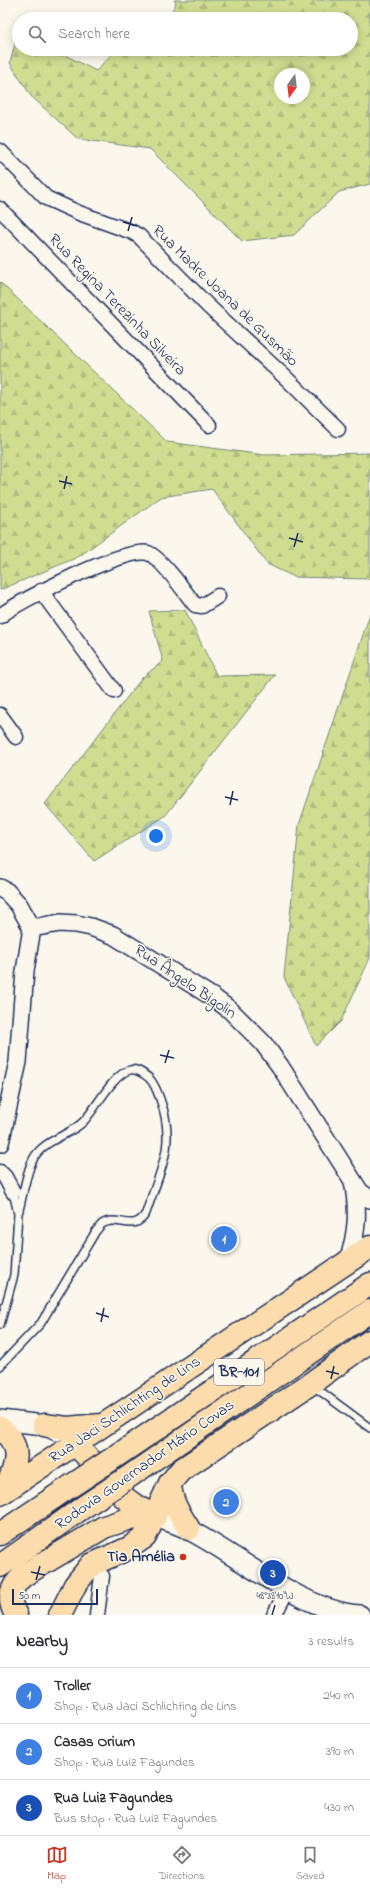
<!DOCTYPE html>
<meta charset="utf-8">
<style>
body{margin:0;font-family:"Indie Flower",sans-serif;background:#f7f7f7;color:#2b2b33}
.compass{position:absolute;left:274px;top:68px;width:36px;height:36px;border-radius:50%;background:#fff;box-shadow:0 2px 10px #0003;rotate:194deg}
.scale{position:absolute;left:12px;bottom:10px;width:86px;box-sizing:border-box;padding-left:4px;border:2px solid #1b2f5e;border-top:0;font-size:11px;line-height:14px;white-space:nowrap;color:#1b2f5e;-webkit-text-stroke:3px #fbf7ec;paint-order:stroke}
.you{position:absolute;left:156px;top:836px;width:14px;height:14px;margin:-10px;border:3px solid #fff;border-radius:50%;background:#1a73e8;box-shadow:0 0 0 6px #1a73e833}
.badge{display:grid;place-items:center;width:26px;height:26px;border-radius:50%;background:#c8321e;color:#fff;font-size:13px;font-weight:700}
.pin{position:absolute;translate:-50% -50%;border:2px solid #fff;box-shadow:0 1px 4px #0006}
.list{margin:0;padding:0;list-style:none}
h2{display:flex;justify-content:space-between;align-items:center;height:52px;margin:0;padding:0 16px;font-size:17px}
h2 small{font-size:13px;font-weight:400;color:#7c7c81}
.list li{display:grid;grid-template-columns:26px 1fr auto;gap:12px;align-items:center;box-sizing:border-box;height:56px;padding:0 16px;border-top:1px solid #e1e1e2}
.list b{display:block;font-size:15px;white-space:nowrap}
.list p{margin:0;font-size:13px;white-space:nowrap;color:#7c7c81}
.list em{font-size:13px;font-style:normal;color:#7c7c81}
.icon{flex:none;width:22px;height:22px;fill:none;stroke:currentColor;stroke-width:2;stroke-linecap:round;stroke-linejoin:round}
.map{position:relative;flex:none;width:370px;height:1615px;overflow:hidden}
.search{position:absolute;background:#fff;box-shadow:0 2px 10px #0003;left:12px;right:12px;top:12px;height:44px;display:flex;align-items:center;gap:10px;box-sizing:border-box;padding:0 14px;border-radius:22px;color:#7c7c81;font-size:15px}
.sheet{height:220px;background:#fff}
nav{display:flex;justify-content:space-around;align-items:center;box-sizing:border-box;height:56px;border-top:1px solid #e1e1e2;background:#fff;font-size:11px;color:#7c7c81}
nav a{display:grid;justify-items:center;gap:2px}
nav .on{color:#c8321e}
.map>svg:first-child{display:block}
.forest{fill:url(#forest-firs);stroke:#768678;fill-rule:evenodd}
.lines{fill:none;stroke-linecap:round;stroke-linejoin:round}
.service-casing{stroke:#1b2f5e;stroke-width:10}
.minor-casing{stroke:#1b2f5e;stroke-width:17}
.tertiary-casing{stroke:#1b2f5e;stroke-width:20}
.secondary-casing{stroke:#1b2f5e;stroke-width:22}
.primary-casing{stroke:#1b2f5e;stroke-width:25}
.motorway-casing{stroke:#1b2f5e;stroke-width:25}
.service{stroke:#fbf7ec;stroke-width:7}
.minor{stroke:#fbf7ec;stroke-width:14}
.tertiary{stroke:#fbf7ec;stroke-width:17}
.secondary{stroke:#fbf7ec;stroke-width:19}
.primary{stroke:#fcdcac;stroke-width:22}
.motorway{stroke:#fcdcac;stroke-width:22}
.motorway-bridge-casing{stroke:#1b2f5e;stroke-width:25;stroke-linecap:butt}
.motorway-bridge{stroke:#fcdcac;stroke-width:22}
.ticks{fill:none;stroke:#1b2f5e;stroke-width:1.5}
.poi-dot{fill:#c8321e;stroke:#fbf7ec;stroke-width:1.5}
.labels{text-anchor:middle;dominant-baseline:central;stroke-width:3;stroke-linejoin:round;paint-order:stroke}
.shield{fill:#fbf7ec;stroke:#5e6b89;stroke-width:1}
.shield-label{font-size:15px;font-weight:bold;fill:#1b2f5e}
.street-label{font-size:16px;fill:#1b2f5e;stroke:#fbf7ec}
.poi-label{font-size:16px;font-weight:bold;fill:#1b2f5e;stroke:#fbf7ec;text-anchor:end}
.ticks-label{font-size:10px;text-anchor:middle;fill:#1b2f5e;stroke:#fbf7ec;stroke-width:3;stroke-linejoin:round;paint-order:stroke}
</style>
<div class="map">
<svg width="370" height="1615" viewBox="0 0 370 1615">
<defs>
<pattern id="forest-firs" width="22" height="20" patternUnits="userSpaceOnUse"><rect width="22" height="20" fill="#d0dd91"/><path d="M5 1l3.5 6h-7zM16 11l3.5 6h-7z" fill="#b2be7f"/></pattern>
</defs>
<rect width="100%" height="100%" fill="#fbf7ec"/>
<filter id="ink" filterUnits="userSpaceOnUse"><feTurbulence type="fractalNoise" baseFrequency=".025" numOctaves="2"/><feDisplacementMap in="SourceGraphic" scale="8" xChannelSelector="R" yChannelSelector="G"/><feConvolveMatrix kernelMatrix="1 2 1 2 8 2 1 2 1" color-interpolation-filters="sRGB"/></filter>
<g filter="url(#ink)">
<path class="forest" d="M 174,0 L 370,0 L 370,184 L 339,192 L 294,235 L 242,241 L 150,149 L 78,139 L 31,96 L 10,63 L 18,32 L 19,49 L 53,49 L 96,71 L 116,49 L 351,49 L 351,19 L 168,19 L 176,3 ZM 280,74 L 304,74 L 304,98 L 280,98 Z
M 0,282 L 167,442 L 264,455 L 370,453 L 370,579 L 294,577 L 267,564 L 212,489 L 161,497 L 78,557 L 0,590 Z
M 185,610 L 217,676 L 275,675 L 165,816 L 94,861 L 45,804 L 142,678 L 163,661 L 149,611 Z
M 370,614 L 370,958 L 341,1021 L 316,1046 L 284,977 L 299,825 Z"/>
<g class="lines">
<g class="service-casing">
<path id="service" d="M 0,1325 L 14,1275 L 18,1214 L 13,1192
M 0,1366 L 41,1323 L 96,1231 C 98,1229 100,1226 102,1224 C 118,1214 134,1234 146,1213 C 160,1170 177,1145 160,1099 C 157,1091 155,1084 149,1078 C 144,1074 137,1068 130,1070 C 113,1074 97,1107 84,1121 C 71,1135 46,1139 35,1156 C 26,1170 23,1197 18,1214
M 312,1385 L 370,1428"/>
</g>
<g class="minor-casing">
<path id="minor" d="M 0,151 L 46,198 L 79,213 L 132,232 L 139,236 L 208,306 L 286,378 L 338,429
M 0,209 L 209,425
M 41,591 L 114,691
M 0,616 C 20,600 125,547 148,553 C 160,557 186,593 195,605 L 202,606 L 218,596
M 0,715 L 16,737
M 0,1172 L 5,1177 L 13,1192
M 97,1615 L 102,1576
M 274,1615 L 288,1589"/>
</g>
<g class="tertiary-casing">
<path id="tertiary" d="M 0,888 L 7,892 L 19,905 L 32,928 L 25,971 L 18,1062 L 0,1143
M 32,928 L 60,923 L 76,924 L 91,927 L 113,935 L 214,998 L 230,1010 L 263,1043 L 280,1066 L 360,1192 L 370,1199
M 348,1262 C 357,1232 359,1212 353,1181"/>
</g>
<g class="secondary-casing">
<path id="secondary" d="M 0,1420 L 44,1425 L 57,1431
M 155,1517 C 166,1521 178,1524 189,1530 C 238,1555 304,1612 360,1615"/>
</g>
<g class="primary-casing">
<path id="primary" d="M 44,1425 L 67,1428 L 101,1425
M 0,1428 C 24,1446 16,1467 5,1490
M 74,1444 C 93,1460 106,1479 123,1496 C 132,1505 144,1510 155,1517
M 170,1483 C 171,1503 179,1513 189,1529
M 0,1494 L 370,1247
M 16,1615 C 7,1599 10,1587 24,1575 L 104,1527 L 128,1519 L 155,1517
M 60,1615 L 75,1585 L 91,1565 L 129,1548 L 145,1537 L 170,1483 L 181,1470 L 310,1384 L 370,1341"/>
</g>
<g class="motorway-casing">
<path id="motorway" d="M 109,1461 L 370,1284
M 124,1480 L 370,1311
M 0,1534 L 71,1486
M 0,1566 L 85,1506"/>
</g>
<use href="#service" class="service"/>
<use href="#minor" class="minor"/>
<use href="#tertiary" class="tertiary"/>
<use href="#secondary" class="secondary"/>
<use href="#primary" class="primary"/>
<use href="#motorway" class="motorway"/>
<g class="motorway-bridge-casing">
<path id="motorway-bridge" d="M 71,1486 L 109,1461
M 85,1506 L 124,1480"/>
</g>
<use href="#motorway-bridge" class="motorway-bridge"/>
</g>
</g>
<path class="ticks" d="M 123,222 L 137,226M 128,231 L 132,217M 59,481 L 72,484M 64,489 L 67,476M 289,538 L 303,542M 294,547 L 298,533M 225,797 L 238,800M 230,805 L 233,791M 160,1055 L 174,1058M 165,1063 L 169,1050M 96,1313 L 109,1317M 101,1322 L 104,1308M 326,1371 L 339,1374M 331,1379 L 334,1366M 31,1572 L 45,1575M 36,1580 L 40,1566M 272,1615 L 275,1605"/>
<circle class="poi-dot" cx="183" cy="1557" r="4"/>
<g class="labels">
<rect class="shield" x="214" y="1359" width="50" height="26" rx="3"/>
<g class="shield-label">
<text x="239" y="1372">BR-101</text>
</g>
<g class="street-label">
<text transform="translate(225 296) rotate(44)">Rua Madre Joana de Gusmão</text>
<text transform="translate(117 305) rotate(46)">Rua Regina Terezinha Silveira</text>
<text transform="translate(185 982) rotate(34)">Rua Ângelo Bigolin</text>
<text transform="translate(125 1410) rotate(-34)">Rua Jaci Schlichting de Lins</text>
<text transform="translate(145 1465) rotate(-35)">Rodovia Governador Mário Covas</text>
</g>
<g class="poi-label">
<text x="175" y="1557">Tia Amélia</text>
</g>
</g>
<g class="ticks-label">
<text x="275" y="1599">48°38'10"W</text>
</g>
</svg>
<svg class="compass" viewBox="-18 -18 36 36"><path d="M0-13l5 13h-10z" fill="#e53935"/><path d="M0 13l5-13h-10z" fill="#7c7c81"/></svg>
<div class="scale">50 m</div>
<div class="you"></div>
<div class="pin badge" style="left:224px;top:1239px;background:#3f7fe0">1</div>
<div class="pin badge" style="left:226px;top:1502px;background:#3f7fe0">2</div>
<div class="pin badge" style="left:273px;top:1573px;background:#1a4fb4">3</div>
<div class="search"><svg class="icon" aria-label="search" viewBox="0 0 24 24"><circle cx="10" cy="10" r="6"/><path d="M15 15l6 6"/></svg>Search here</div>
</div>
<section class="sheet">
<h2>Nearby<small>3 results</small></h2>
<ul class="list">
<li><span class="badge" style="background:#3f7fe0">1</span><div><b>Troller</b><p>Shop · Rua Jaci Schlichting de Lins</p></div><em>240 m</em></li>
<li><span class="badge" style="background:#3f7fe0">2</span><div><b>Casas Orium</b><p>Shop · Rua Luiz Fagundes</p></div><em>390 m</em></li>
<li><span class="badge" style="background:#1a4fb4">3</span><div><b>Rua Luiz Fagundes</b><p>Bus stop · Rua Luiz Fagundes</p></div><em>430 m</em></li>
</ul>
</section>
<nav>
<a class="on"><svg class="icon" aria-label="map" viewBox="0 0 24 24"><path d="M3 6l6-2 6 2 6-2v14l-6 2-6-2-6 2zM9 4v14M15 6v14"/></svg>Map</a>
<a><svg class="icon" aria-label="directions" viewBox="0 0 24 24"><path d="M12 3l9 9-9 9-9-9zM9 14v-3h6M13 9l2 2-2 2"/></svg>Directions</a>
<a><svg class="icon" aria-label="saved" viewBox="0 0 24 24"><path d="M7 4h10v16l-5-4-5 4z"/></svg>Saved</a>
</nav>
